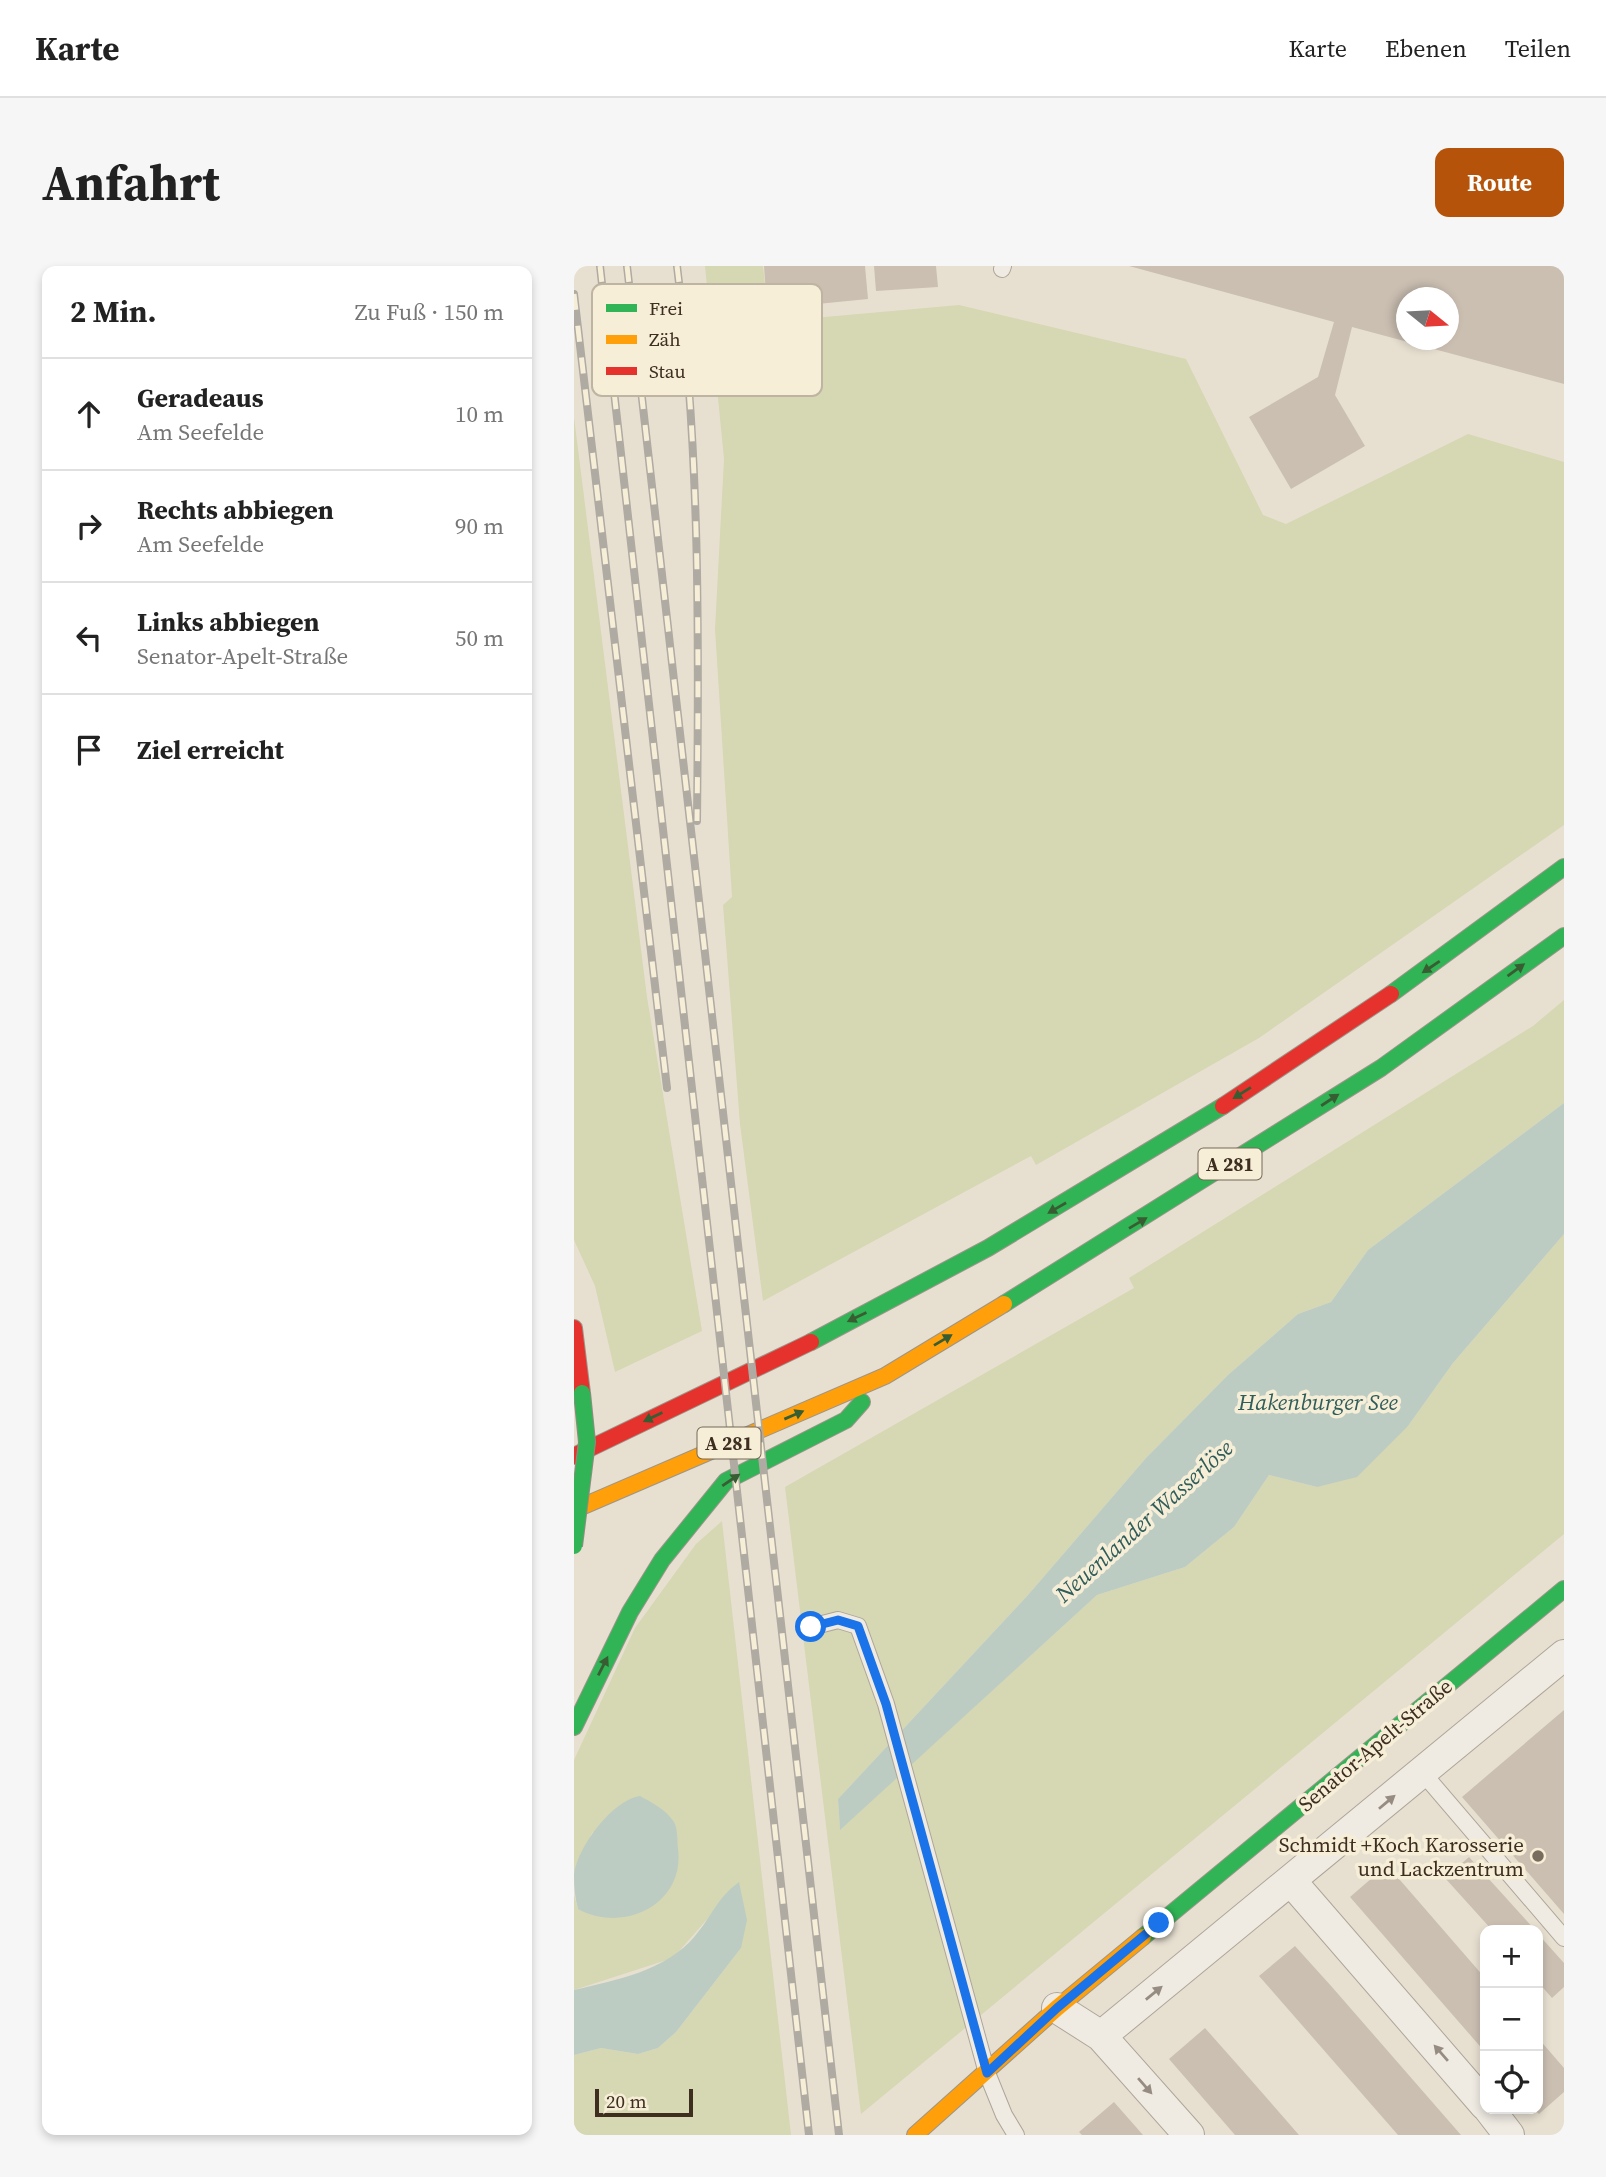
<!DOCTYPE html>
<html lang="de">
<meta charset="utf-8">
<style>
body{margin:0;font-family:"Source Serif 4",serif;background:#f6f6f6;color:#222}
.controls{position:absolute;right:21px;bottom:21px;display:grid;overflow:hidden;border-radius:14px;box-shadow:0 4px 10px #0003}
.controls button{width:63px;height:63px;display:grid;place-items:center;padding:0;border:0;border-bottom:2px solid #e0e0e0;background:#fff;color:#222;font:35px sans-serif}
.compass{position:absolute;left:822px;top:21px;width:63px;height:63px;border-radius:50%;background:#fff;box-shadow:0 4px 10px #0003;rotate:108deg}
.scale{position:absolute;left:21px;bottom:18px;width:98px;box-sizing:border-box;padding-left:7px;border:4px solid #3d2e20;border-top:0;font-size:19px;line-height:24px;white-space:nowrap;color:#3d2e20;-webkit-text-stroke:5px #f7eed8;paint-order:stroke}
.stop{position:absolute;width:21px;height:21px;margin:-16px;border:5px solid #1a73e8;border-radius:50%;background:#fff}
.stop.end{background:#1a73e8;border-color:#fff;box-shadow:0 2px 7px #0008}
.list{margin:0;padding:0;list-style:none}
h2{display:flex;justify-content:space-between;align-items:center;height:91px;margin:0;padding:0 28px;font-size:30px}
h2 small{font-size:23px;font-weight:400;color:#767676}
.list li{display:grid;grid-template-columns:46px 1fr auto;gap:21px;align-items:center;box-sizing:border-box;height:112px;padding:0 28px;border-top:2px solid #e0e0e0}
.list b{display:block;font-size:26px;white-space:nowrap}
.list p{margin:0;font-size:23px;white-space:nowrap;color:#767676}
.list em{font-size:23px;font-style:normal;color:#767676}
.icon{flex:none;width:38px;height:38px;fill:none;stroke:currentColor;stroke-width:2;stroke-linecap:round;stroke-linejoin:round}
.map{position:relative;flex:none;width:990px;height:1869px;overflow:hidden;border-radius:14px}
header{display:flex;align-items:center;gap:42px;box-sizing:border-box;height:98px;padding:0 35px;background:#fff;border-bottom:2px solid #e0e0e0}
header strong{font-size:33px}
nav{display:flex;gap:38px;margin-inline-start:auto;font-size:24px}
.intro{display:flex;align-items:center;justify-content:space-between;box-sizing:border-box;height:168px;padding:0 42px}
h1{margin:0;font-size:49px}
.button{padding:18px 32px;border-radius:14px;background:#b45309;color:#fff;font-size:24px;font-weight:700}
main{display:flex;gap:42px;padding:0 42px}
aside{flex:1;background:#fff;border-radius:14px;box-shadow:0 4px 10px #0003}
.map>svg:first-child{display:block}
.green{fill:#d6d7b3}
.water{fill:#bcccc2}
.building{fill:#cbbfb2;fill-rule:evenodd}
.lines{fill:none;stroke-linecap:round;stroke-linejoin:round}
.lane-casing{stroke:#ada599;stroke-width:18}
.street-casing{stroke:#ada599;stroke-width:32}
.fast-casing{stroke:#9c958a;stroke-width:18}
.slow-casing{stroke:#9c958a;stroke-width:18}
.jam-casing{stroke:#9c958a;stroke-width:18}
.lane{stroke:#efebe3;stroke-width:16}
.street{stroke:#efebe3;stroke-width:30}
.fast{stroke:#30b455;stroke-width:16}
.slow{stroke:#ff9f0a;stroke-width:16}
.jam{stroke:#e5322d;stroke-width:16}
.rail-casing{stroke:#afaaa2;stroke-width:8}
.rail{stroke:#f7eed8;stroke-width:5;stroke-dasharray:16;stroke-linecap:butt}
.fast-bridge-casing{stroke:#928b80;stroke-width:18;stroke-linecap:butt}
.fast-bridge{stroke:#30b455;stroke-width:16}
.oneway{fill:#385d33}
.oneway2{fill:#968c82}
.route{stroke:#1a73e8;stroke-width:9}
.poi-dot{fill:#786c5e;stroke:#f7eed8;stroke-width:2.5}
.labels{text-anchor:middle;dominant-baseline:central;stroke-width:7;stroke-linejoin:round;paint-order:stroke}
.shield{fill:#f7eed8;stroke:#756857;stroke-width:2}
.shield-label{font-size:19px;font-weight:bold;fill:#3d2e20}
.street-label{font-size:21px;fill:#3d2e20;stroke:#f7eed8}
.poi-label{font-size:21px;fill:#3d2e20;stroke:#f7eed8;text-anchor:end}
.water-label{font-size:23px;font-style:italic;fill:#2f5d5a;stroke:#f7eed8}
.key{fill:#f7eed8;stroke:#bfb4a1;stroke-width:2}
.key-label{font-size:19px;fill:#3d2e20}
</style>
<header>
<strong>Karte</strong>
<nav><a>Karte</a><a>Ebenen</a><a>Teilen</a></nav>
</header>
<div class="intro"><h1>Anfahrt</h1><a class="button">Route</a></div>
<main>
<aside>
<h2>2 Min.<small>Zu Fuß · 150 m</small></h2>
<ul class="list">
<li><svg class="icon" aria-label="ahead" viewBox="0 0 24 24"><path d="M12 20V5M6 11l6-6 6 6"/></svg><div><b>Geradeaus</b><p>Am Seefelde</p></div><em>10 m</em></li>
<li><svg class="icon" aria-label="right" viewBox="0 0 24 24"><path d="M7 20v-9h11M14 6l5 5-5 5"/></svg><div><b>Rechts abbiegen</b><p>Am Seefelde</p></div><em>90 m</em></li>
<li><svg class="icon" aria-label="left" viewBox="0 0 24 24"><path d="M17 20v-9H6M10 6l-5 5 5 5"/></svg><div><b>Links abbiegen</b><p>Senator-Apelt-Straße</p></div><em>50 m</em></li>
<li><svg class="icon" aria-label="arrive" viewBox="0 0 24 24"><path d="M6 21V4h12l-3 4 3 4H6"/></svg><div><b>Ziel erreicht</b></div></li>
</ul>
</aside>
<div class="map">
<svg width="990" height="1869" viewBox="0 0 990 1869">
<rect width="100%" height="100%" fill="#e7e0d1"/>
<path class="green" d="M 131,0 L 189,0 L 195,56 L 385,39 L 612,93 L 689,249 L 712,258 L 894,168 L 990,196 L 990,559 L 685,772 L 462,899 L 457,890 L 189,1035 L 166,858 L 149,639 L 158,631 L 141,363 L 150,193 Z
M 0,151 L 73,731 L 128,1065 L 41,1106 L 21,1020 L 0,974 Z
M 990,734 L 990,837 L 794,984 L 757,1036 L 724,1048 L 654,1109 L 572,1192 L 454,1329 L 264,1533 L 266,1563 L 523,1329 L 611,1301 L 660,1261 L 695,1209 L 743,1221 L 834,1160 L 879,1097 L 990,968 L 990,1268 L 287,1848 L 211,1221 L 560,1022 L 555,1012 L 959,760 Z
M 148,1255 L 217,1869 L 0,1869 L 0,1789 L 27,1782 L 64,1788 L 84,1782 L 102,1766 L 167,1682 L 165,1617 L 99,1692 L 0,1724 L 0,1629 L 4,1643 L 19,1565 L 0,1607 L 0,1494 L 61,1362 L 122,1278 Z"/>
<path class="water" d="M 990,837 L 990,968 L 879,1097 L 834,1160 L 783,1211 L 743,1221 L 695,1209 L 660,1261 L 611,1301 L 523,1329 L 266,1564 L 264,1533 L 454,1329 L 572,1192 L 654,1109 L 724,1048 L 757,1036 L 794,984 Z
M 66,1530 C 79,1537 92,1544 100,1556 C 104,1563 103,1575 104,1583 C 111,1638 50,1668 4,1643 C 1,1632 0,1622 0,1610 C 2,1583 38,1534 66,1530 Z
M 165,1616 L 173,1654 L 167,1682 L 102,1766 L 84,1782 L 64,1788 L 27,1782 L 0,1789 L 0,1724 C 42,1714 92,1705 121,1670 C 139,1649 142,1633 165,1616 Z"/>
<path class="building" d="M 190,0 L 291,0 L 294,33 L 193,43 Z
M 300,0 L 362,0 L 364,21 L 302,25 Z
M 555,0 L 990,0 L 990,118 L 778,61 L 761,129 L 791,180 L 717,223 L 675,151 L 744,111 L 760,56 ZM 832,32 L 874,32 L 874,74 L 832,74 Z
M 990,1444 L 990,1648 L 888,1531 Z
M 895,1591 L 961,1664 L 918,1664 L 871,1612 Z
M 813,1599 L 911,1712 L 911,1786 L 776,1631 Z
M 964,1668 L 990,1697 L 990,1721 L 978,1732 L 964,1716 Z
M 721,1680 L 758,1721 L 887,1869 L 824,1869 L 685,1710 Z
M 631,1762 L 670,1806 L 725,1869 L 661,1869 L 595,1793 Z
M 964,1772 L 990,1802 L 990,1826 L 965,1848 L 960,1843 L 964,1843 Z
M 540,1836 L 569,1869 L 508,1869 L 505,1866 Z"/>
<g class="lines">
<g class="lane-casing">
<path id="lane" d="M 428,3 L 429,0
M 237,1361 L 264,1354 L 284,1360 L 312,1438 L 413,1807 L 430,1849 L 442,1869
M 848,1506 L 990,1672"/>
</g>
<g class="street-casing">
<path id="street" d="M 717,1615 L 911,1839
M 483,1742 L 527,1770 L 615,1869
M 527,1770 L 990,1389
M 915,1843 L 935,1869"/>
</g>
<g class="fast-casing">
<path id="fast" d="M 817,728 L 990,601
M 430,1038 L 807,802 L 990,670
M 237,1076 L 414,982 L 649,840
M 0,1461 L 56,1346 L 88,1294 L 152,1215 L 272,1154 L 288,1136
M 569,1671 L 990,1323"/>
</g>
<g class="slow-casing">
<path id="slow" d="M 0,1244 L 311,1110 L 430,1038
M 341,1869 L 483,1742 L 569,1671"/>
</g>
<g class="jam-casing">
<path id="jam" d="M 649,840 L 817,728
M 0,1062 L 8,1127
M 0,1190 L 237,1076"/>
</g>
<use href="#lane" class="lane"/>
<use href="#street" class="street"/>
<use href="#fast" class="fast"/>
<use href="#slow" class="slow"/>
<use href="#jam" class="jam"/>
<g class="rail-casing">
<path id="rail" d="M 26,0 L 235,1869
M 53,0 L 265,1869
M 103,0 C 126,185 125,369 123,555
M 0,28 L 93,822"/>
</g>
<use href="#rail" class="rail"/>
<g class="fast-bridge-casing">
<path id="fast-bridge" d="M 0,1280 L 13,1176 L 8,1127"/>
</g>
<use href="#fast-bridge" class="fast-bridge"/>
</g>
<defs><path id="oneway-solid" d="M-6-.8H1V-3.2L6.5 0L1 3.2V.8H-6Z" transform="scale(1.75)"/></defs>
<g class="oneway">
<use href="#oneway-solid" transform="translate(857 701) rotate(146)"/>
<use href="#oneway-solid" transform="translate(942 704) rotate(-36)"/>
<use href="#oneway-solid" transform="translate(668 827) rotate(148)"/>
<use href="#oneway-solid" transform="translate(756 834) rotate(-33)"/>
<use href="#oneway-solid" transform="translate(483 942) rotate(150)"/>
<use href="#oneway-solid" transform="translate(564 957) rotate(-31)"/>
<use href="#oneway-solid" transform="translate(283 1051) rotate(154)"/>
<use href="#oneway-solid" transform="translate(369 1074) rotate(-31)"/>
<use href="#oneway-solid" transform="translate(220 1149) rotate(-23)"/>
<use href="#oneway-solid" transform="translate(79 1151) rotate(154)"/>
<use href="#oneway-solid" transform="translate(157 1214) rotate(-34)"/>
<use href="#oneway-solid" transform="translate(29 1400) rotate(-63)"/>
</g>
<g class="oneway2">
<use href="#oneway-solid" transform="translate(813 1536) rotate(-40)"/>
<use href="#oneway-solid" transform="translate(580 1727) rotate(-39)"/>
<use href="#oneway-solid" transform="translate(867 1787) rotate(-131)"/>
<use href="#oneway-solid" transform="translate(571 1820) rotate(49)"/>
</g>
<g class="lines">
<path class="route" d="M 237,1361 L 264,1354 L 284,1360 L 312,1438 L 413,1807 L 483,1742 L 585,1657"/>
</g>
<circle class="poi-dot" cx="964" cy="1590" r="7"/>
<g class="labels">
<g class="shield">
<rect x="624.5" y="882.5" width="63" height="31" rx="5"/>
<rect x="123.5" y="1161.5" width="63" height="31" rx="5"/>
</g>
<g class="shield-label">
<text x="656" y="898">A 281</text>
<text x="155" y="1177">A 281</text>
</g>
<g class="street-label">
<text transform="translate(801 1479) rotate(-40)">Senator-Apelt-Straße</text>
</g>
<g class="poi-label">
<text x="950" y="1578">Schmidt +Koch Karosserie<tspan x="950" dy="24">und Lackzentrum</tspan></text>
</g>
<g class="water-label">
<text x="744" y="1136">Hakenburger See</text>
<text transform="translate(570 1255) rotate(-42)">Neuenlander Wasserlöse</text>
</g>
</g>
<rect x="18" y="18" width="230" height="112" rx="10" class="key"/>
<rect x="32" y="38" width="31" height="8" fill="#30b455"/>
<rect x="32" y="69" width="31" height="9" fill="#ff9f0a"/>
<rect x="32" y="101" width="31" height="8" fill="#e5322d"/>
<g class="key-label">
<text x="75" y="49">Frei</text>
<text x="75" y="80">Zäh</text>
<text x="75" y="112">Stau</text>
</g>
</svg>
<div class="controls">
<button>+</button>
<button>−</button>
<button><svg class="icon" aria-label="locate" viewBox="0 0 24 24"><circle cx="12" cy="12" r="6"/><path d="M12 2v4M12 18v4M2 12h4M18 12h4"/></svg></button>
</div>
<svg class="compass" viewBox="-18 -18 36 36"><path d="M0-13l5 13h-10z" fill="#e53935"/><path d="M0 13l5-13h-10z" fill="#767676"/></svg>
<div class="scale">20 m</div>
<div class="stop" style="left:237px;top:1361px"></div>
<div class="stop end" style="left:585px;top:1657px"></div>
</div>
</main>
